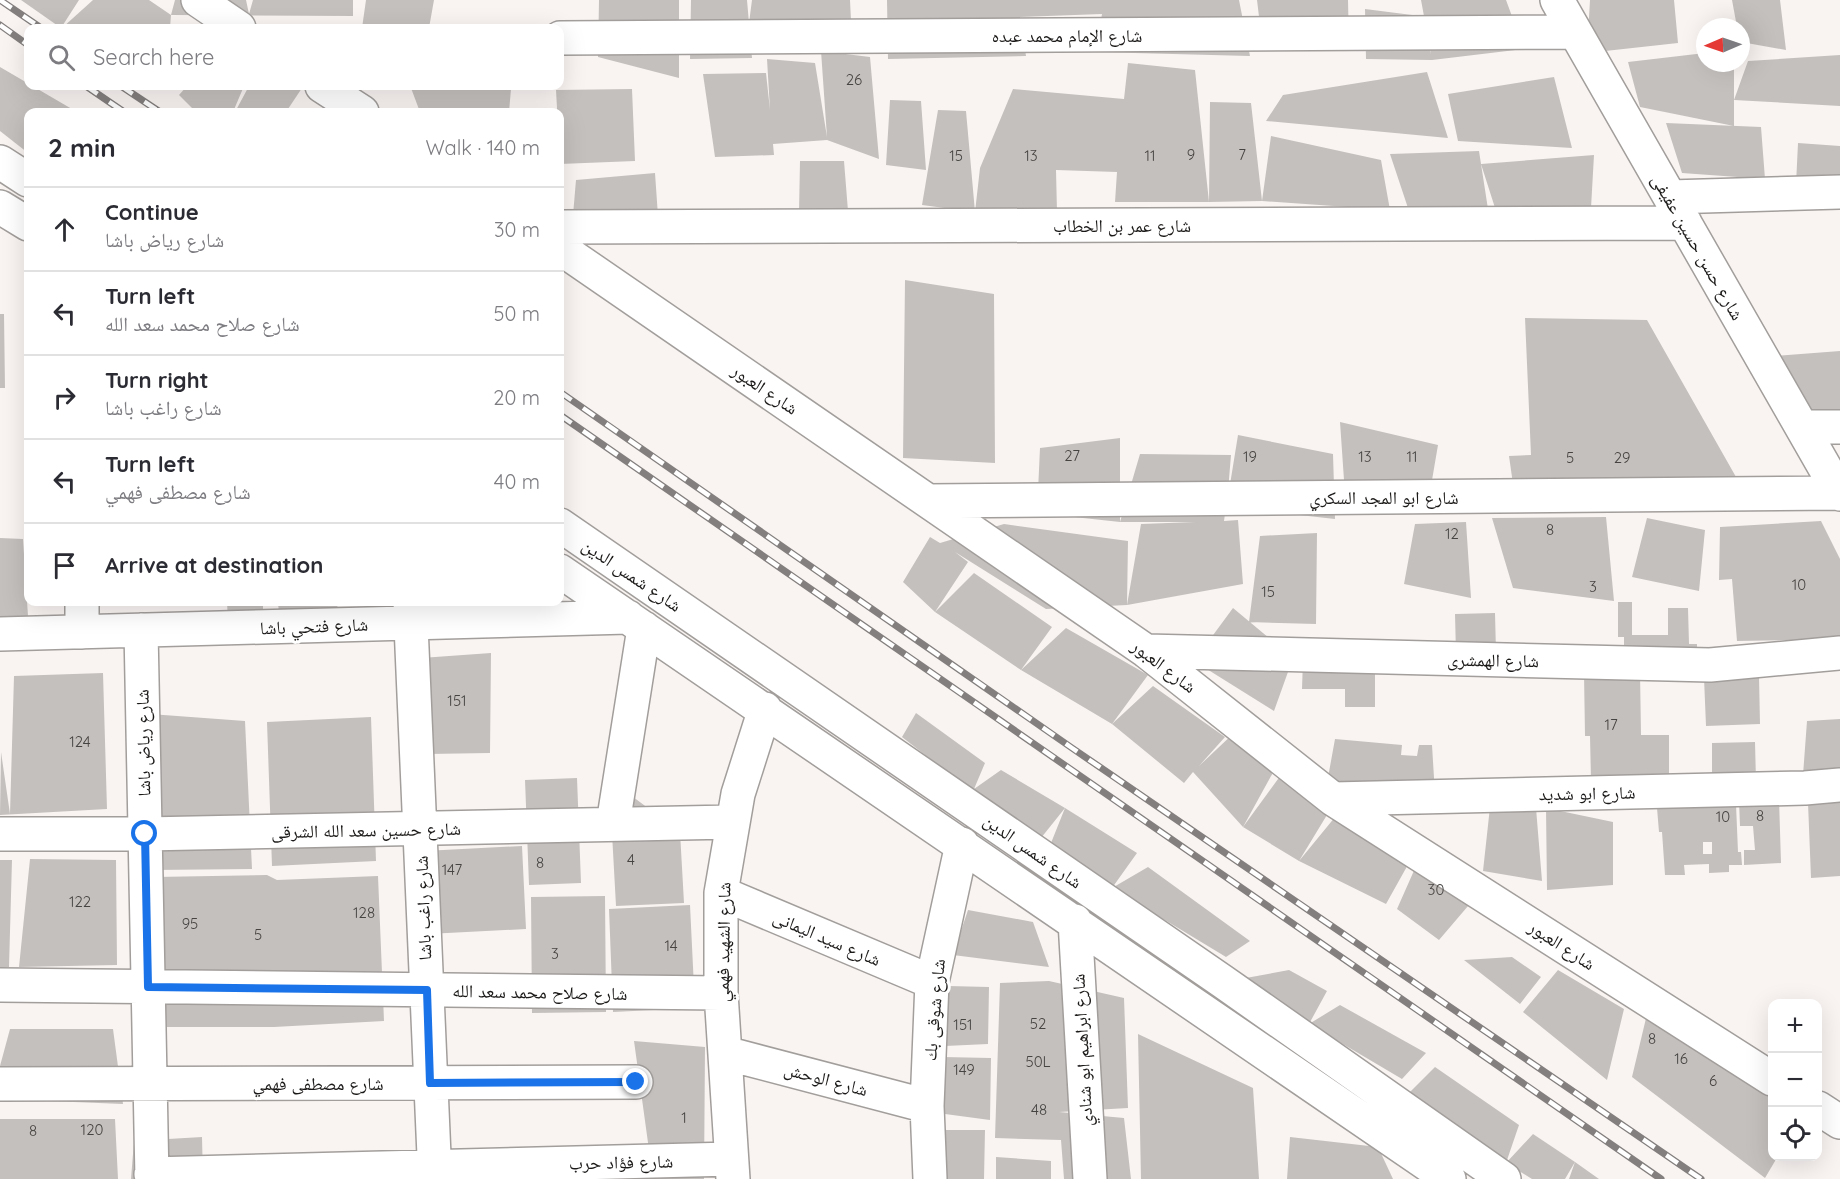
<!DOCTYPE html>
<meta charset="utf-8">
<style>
body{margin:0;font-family:Quicksand,"Noto Naskh Arabic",sans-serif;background:#f7f7f7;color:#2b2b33}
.controls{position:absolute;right:18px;bottom:18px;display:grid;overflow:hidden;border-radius:12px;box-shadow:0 6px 24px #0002}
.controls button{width:54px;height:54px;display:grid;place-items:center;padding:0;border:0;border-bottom:2px solid #e1e1e2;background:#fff;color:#2b2b33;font:30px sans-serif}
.compass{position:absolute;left:1696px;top:18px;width:54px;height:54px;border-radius:50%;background:#fff;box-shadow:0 6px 24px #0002;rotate:268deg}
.stop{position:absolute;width:18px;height:18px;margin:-14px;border:4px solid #1a73e8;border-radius:50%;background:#fff}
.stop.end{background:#1a73e8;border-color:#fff;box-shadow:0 2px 6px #0008}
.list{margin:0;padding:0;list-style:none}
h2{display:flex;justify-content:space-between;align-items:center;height:78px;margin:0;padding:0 24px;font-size:26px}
h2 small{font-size:20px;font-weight:400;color:#7c7c81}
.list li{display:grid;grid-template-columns:39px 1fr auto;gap:18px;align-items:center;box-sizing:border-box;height:84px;padding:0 24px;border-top:2px solid #e1e1e2}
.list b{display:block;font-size:22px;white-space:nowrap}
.list p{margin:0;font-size:20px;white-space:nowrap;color:#7c7c81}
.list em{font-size:20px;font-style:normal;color:#7c7c81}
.icon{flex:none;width:33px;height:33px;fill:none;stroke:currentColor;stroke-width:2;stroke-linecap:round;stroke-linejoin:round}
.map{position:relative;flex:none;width:1840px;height:1179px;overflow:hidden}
.search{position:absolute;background:#fff;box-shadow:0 6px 24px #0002;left:24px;top:24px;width:540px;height:66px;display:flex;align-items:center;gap:15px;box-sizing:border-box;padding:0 21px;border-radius:12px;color:#7c7c81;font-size:22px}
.panel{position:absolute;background:#fff;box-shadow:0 6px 24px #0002;left:24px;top:108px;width:540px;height:498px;border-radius:12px}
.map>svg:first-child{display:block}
.building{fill:#c4c0be;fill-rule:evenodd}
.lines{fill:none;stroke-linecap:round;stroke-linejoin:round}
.minor-casing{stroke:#a29e9c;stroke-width:36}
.minor{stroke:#fff;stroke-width:33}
.rail-casing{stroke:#837f7e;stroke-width:7}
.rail{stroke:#fff;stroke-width:4.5;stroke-dasharray:14;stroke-linecap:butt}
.route{stroke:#1a73e8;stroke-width:8}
.labels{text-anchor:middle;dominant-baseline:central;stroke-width:6;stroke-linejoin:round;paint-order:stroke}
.number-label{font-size:15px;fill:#464442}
.street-label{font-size:18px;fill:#1c1a19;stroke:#fff}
</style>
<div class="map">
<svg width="1840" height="1179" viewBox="0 0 1840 1179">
<rect width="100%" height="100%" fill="#f9f4f2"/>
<path class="building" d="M 21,0 L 79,0 L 61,28 Z
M 93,0 L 149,0 L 171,15 L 170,28 L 62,28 Z
M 175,0 L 246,0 L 249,14 L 253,0 L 353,0 L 353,16 L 171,15 Z
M 366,0 L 434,0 L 429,28 L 362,28 Z
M 599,0 L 679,0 L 679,78 L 598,57 Z
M 691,0 L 747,0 L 749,23 L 752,0 L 850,0 L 851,21 L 749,23 L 752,58 L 690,59 Z
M 887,0 L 1239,0 L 1250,56 L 1095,52 L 1102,14 L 1020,17 L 1026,56 L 888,59 Z
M 1257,0 L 1348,0 L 1349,47 L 1263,50 Z
M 1421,0 L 1506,0 L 1524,49 L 1432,60 L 1366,59 L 1365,9 L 1420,16 L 1431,54 Z
M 1590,0 L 1674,0 L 1678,43 L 1587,53 Z
M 1732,0 L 1780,0 L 1786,50 L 1741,42 L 1741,27 L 1737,27 Z
M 821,51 L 870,57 L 879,159 L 827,140 L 773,144 L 774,155 L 715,157 L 703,74 L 766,73 L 770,110 L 767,59 L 815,63 L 827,137 Z
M 1705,53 L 1705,63 L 1734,63 L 1734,126 L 1640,107 L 1628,62 Z
M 1840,55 L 1840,106 L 1734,100 L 1748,61 Z
M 1128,63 L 1195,70 L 1209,202 L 1210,102 L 1251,103 L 1262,201 L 1209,202 L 1115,202 L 1117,172 L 1056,170 L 1057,212 L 975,212 L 922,205 L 938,110 L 966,111 L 975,212 L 980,168 L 1013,89 L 1124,99 Z
M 0,67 L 77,112 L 28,112 L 28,153 L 0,131 Z
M 1427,72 L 1448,138 L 1266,121 L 1283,95 Z
M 1554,77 L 1572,148 L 1458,141 L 1448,94 Z
M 187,86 L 244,86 L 233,112 L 196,112 L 179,95 Z
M 249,86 L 300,86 L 302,88 L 286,112 L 235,112 Z
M 411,88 L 511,89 L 509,112 L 420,112 Z
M 632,89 L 635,161 L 560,164 L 556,90 Z
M 890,100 L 921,101 L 926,170 L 886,165 Z
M 1666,123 L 1761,127 L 1765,179 L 1682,173 Z
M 1271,136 L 1381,160 L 1390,210 L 1262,201 Z
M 1798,143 L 1840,146 L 1840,208 L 1795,205 Z
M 1479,151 L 1488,209 L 1408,208 L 1390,154 Z
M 1594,155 L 1591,208 L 1496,211 L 1481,164 Z
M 800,161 L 844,161 L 848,211 L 799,213 Z
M 655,173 L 658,216 L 573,215 L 576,180 Z
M 905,280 L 994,294 L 995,463 L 903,458 Z
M 0,314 L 4,314 L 5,388 L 0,388 Z
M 1525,318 L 1647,320 L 1740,484 L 1513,484 L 1509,456 L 1531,455 Z
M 1840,351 L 1840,426 L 1782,424 L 1748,358 Z
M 1340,422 L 1438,445 L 1431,486 L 1344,480 Z
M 1238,435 L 1333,454 L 1335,519 L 1226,507 L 1224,521 L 1238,520 L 1243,584 L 1127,605 L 1046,609 L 955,552 L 968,562 L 935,612 L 974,573 L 1052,627 L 1021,670 L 935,612 L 903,582 L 930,537 L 940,543 L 1004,524 L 1128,541 L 1127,605 L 1141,524 L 1195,522 L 1120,522 L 1140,454 L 1231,455 L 1227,503 Z
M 1120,438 L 1120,522 L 1037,513 L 1040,448 Z
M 1606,517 L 1614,601 L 1513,588 L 1492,518 Z
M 1647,518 L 1705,530 L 1699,591 L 1632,577 Z
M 1821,521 L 1840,559 L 1840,639 L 1737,641 L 1732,579 L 1719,580 L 1720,527 Z
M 1466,522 L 1471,598 L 1404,584 L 1415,524 Z
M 1317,533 L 1316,624 L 1249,622 L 1260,536 Z
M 0,538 L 23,539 L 28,616 L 0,618 Z
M 227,602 L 263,602 L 263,624 L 228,622 Z
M 278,602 L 337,602 L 338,613 L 279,614 Z
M 1618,602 L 1632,602 L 1632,635 L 1668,635 L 1668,608 L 1688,608 L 1689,644 L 1697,644 L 1697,660 L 1624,659 L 1624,637 L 1618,637 Z
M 1233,608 L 1293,658 L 1274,711 L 1194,661 Z
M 1495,613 L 1496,652 L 1456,654 L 1455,614 Z
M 1066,628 L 1148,675 L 1112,724 L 1021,670 Z
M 491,653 L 490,753 L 428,754 L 421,658 Z
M 1303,659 L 1375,660 L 1375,707 L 1345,707 L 1345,689 L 1302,689 Z
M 1640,672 L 1641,735 L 1669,735 L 1669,779 L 1591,780 L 1590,736 L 1585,736 L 1584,673 Z
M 103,673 L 107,809 L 0,815 L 1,752 L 10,814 L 14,676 Z
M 1759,676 L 1760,724 L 1706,726 L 1704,678 Z
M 1153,686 L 1225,737 L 1199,766 L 1236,731 L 1276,767 L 1243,827 L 1286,768 L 1333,805 L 1299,861 L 1340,811 L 1410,861 L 1386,904 L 1299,861 L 1243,827 L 1193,772 L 1184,783 L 1112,724 Z
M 916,713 L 985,763 L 974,789 L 1001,770 L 1065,808 L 1137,853 L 1112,888 L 1051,843 L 1065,808 L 1041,838 L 974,789 L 965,786 L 902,737 Z
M 150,714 L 245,721 L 252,869 L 153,870 Z
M 371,717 L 376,861 L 272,866 L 267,722 Z
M 1840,719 L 1840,771 L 1803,775 L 1807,721 Z
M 1335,739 L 1402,745 L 1401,755 L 1417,756 L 1419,745 L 1432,745 L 1435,794 L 1325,794 Z
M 1755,742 L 1756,781 L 1712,782 L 1712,743 Z
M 577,778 L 581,883 L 529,885 L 525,780 Z
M 609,779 L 680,832 L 684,903 L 616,906 Z
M 1779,799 L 1781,863 L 1744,865 L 1744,850 L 1755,850 L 1753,826 L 1740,826 L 1739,801 Z
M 1840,802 L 1840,876 L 1811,878 L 1808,803 Z
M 1736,804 L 1738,852 L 1741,852 L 1742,865 L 1729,865 L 1729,872 L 1709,873 L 1709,864 L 1684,865 L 1685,875 L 1665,875 L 1662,832 L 1659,832 L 1657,808 ZM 1703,842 L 1712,842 L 1712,854 L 1703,854 Z
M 1490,807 L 1536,808 L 1542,881 L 1483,871 Z
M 1546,808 L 1613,822 L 1613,885 L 1547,890 Z
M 522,846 L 526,929 L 428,934 L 424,851 Z
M 1420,857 L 1480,892 L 1439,940 L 1397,909 Z
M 30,859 L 116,860 L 117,965 L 19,967 Z
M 0,860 L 12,860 L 9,967 L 0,968 Z
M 1148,867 L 1250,941 L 1226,957 L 1112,888 Z
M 267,875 L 277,880 L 378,876 L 384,1021 L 274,1027 L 156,1027 L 155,877 Z
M 605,896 L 606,1012 L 532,1013 L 531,897 Z
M 690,905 L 695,1008 L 613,1012 L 609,909 Z
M 968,910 L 1033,922 L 1049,967 L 953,955 Z
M 1512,957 L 1541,977 L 1520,1004 L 1464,960 Z
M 1289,970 L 1327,991 L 1309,1024 L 1235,980 Z
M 1558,970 L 1624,1009 L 1607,1080 L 1523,1012 Z
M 1049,981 L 1124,998 L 1128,1108 L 1059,1112 L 1124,1118 L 1131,1179 L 1064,1179 L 1061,1140 L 995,1138 L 1000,983 Z
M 948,986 L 989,987 L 988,1044 L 945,1046 Z
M 1340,1005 L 1426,1053 L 1402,1079 L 1309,1024 Z
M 1647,1014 L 1772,1098 L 1772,1156 L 1778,1156 L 1765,1178 L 1632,1077 Z
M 10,1029 L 113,1029 L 123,1104 L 0,1099 L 0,1066 Z
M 1138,1034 L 1253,1088 L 1259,1179 L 1141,1179 Z
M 634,1041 L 705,1047 L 704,1179 L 653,1179 Z
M 943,1057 L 991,1058 L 990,1120 L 945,1114 Z
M 1435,1067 L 1519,1125 L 1506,1163 L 1533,1134 L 1575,1162 L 1599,1179 L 1569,1179 L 1575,1162 L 1565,1179 L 1532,1179 L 1506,1163 L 1409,1093 Z
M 0,1119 L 115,1119 L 118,1179 L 0,1179 Z
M 942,1130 L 985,1130 L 984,1179 L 942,1179 Z
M 202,1137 L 203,1179 L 131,1179 L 134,1141 Z
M 1290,1137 L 1378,1147 L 1393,1179 L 1287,1179 Z
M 996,1157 L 1051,1161 L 1051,1179 L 996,1179 Z"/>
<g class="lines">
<g class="minor-casing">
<path id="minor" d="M 198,0 L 239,28
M 1557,0 L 1840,494
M 560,38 L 1575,32
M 322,86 L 362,112
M 0,162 L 28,180
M 1670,197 L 1840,192
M 0,207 L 28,224
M 560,227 L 1685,223
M 560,248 L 1146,651 L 1333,799 L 1772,1079
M 1802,427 L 1840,427
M 928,501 L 1840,493
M 560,525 L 1222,981 L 1504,1179
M 560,571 L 1449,1179
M 82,602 L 82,632
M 410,602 L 435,1179
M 141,630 L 152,1179
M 0,634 L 628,617
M 1146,651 L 1710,665 L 1840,653
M 1333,799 L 1805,788 L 1840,785
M 613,824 L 644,628
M 0,834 L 145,834 L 731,822
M 721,893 L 932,982
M 1075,921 L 1090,1179
M 0,985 L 721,993
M 725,1053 L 927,1106
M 0,1084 L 636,1082
M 1818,1108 L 1840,1122
M 151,1174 L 731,1159
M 733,1179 L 721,993 L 721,893 L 738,794 L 765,709
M 930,1179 L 927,1106 L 932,982 L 962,844"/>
</g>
<use href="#minor" class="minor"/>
<g class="rail-casing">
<path id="rail" d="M 0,0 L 41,28
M 0,25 L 28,45
M 86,86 L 124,112
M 121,86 L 160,112
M 560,392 L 1072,748 L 1701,1179
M 560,415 L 1661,1179"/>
</g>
<use href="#rail" class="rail"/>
</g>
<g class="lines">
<path class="route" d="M 145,834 L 148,987 L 427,990 L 430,1083 L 636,1082"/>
</g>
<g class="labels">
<g class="number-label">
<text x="854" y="79">26</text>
<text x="1191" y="154">9</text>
<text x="1242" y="154">7</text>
<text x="956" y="155">15</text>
<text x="1031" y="155">13</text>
<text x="1150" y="155">11</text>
<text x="1072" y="455">27</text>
<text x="1250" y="456">19</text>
<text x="1365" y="456">13</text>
<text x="1412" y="456">11</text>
<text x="1570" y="457">5</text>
<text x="1622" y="457">29</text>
<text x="1550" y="529">8</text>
<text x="1452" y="533">12</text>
<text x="1799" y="584">10</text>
<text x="1593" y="586">3</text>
<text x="1268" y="591">15</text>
<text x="457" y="700">151</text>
<text x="1611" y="724">17</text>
<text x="80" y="741">124</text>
<text x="1760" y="815">8</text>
<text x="1723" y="816">10</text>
<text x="631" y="859">4</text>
<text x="540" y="862">8</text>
<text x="452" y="869">147</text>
<text x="1436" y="889">30</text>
<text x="80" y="901">122</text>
<text x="364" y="912">128</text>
<text x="190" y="923">95</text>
<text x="258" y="934">5</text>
<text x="671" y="945">14</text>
<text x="555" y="953">3</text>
<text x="1038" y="1023">52</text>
<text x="963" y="1024">151</text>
<text x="1652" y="1038">8</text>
<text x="1681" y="1058">16</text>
<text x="1038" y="1061">50L</text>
<text x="964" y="1069">149</text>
<text x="1713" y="1080">6</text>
<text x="1039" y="1109">48</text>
<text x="684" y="1117">1</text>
<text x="92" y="1129">120</text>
<text x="33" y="1130">8</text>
</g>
<g class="street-label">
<text x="1067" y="35">شارع الإمام محمد عبده</text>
<text x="1122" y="225">شارع عمر بن الخطاب</text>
<text transform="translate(1698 247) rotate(60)">شارع حسن حسين عفيفى</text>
<text transform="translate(765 389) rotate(34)">شارع العبور</text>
<text x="1384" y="497">شارع ابو المجد السكري</text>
<text transform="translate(632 575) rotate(34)">شارع شمس الدين</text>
<text transform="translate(314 626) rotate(-2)">شارع فتحي باشا</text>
<text transform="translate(1493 660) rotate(1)">شارع الهمشرى</text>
<text transform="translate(1164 666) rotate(37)">شارع العبور</text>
<text transform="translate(143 743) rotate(-91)">شارع رياض باشا</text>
<text transform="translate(1587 793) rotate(-1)">شارع ابو شديد</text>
<text transform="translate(366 830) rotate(-1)">شارع حسين سعد الله الشرقى</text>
<text transform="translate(1033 851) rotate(35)">شارع شمس الدين</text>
<text transform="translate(423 908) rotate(-92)">شارع راغب باشا</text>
<text transform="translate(827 938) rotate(23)">شارع سيد اليمانى</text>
<text transform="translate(723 942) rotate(-89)">شارع الشهيد فهمي</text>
<text transform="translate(1562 945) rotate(33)">شارع العبور</text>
<text transform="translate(540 992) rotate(1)">شارع صلاح محمد سعد الله</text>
<text transform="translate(934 1010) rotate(-85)">شارع شوقى بك</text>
<text transform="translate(1082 1050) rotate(-93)">شارع ابراهيم ابو شنادي</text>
<text transform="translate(826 1079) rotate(15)">شارع الوحش</text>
<text x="318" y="1083">شارع مصطفى فهمي</text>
<text transform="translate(621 1162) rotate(-1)">شارع فؤاد حرب</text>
</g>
</g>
</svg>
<div class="controls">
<button>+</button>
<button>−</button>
<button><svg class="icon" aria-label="locate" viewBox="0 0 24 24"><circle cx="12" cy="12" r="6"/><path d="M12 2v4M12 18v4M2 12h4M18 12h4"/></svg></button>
</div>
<svg class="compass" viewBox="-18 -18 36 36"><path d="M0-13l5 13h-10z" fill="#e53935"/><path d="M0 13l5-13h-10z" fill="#7c7c81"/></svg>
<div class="stop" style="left:145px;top:834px"></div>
<div class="stop end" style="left:636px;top:1082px"></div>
<div class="search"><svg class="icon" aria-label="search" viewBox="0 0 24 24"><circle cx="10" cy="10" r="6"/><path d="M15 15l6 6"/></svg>Search here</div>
<section class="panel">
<h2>2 min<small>Walk · 140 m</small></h2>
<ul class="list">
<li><svg class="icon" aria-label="ahead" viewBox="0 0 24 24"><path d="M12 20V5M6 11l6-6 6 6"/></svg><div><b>Continue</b><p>شارع رياض باشا</p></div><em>30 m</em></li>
<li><svg class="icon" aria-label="left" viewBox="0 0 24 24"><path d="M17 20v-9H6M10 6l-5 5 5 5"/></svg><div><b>Turn left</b><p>شارع صلاح محمد سعد الله</p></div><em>50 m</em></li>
<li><svg class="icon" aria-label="right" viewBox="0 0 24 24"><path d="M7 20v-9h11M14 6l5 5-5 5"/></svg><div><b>Turn right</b><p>شارع راغب باشا</p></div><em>20 m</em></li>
<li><svg class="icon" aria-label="left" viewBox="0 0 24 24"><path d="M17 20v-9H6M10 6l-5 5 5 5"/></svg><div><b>Turn left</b><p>شارع مصطفى فهمي</p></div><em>40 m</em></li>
<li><svg class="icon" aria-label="arrive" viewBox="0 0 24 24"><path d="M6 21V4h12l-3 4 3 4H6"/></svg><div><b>Arrive at destination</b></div></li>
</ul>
</section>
</div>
